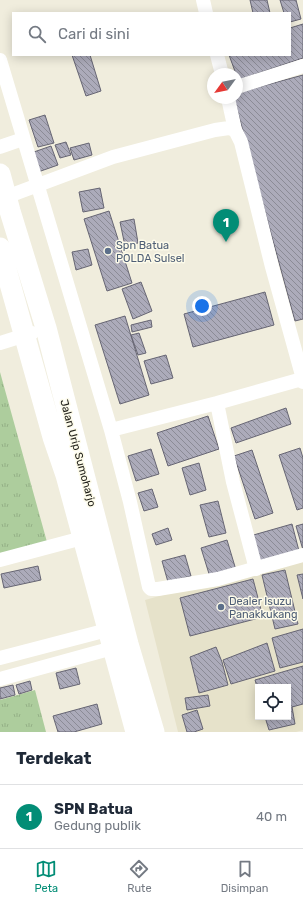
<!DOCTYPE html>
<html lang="id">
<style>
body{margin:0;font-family:Rubik,sans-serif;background:#f6f6f7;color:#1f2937}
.controls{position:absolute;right:12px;bottom:12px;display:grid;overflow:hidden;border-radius:0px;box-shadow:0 2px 10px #0003}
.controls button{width:36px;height:36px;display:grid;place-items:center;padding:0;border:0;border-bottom:1px solid #e0e1e3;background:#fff;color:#1f2937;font:20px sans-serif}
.compass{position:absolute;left:207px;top:68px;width:36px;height:36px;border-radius:50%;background:#fff;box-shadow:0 2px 10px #0003;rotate:237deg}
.you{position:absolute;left:202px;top:306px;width:14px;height:14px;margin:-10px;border:3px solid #fff;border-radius:50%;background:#1a73e8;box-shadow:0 0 0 6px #1a73e833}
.badge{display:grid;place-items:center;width:26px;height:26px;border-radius:50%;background:#028d76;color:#fff;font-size:13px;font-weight:700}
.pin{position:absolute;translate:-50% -33px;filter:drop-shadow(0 1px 2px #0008)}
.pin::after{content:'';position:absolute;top:21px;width:14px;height:12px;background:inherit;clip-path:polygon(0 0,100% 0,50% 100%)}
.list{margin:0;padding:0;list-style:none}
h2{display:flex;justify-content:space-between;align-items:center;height:52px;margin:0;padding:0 16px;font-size:17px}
h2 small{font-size:13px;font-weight:400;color:#747a83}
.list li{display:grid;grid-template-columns:26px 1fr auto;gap:12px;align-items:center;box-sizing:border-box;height:64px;padding:0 16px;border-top:1px solid #e0e1e3}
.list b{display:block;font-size:15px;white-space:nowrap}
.list p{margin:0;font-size:13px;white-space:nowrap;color:#747a83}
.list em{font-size:13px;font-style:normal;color:#747a83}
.icon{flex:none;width:22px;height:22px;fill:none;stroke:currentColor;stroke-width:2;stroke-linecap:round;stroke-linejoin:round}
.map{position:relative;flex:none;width:303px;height:732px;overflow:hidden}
.search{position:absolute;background:#fff;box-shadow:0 2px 10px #0003;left:12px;right:12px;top:12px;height:44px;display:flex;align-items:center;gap:10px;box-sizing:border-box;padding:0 14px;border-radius:0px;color:#747a83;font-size:15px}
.sheet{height:116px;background:#fff}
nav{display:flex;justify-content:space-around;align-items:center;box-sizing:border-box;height:56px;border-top:1px solid #e0e1e3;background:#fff;font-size:11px;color:#747a83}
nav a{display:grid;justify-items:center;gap:2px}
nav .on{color:#028d76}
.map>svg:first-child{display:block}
.built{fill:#e6e2ca;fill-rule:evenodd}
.grass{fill:url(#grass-tufts)}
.building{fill:url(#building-back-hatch);stroke:#666573}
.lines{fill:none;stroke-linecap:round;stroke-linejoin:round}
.minor{stroke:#fff;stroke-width:14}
.highway{stroke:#fff;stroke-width:21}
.service-dot{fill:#5c6f8a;stroke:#fdfbea;stroke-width:1.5}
.labels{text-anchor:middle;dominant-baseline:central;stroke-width:3;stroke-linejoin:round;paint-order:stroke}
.service-label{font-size:11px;fill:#4e5e75;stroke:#fdfbea;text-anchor:start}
.street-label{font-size:11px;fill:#1f1e18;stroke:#fdfbea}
</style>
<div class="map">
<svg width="303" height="732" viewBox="0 0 303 732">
<defs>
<pattern id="grass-tufts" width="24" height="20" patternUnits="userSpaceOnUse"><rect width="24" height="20" fill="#adcd9d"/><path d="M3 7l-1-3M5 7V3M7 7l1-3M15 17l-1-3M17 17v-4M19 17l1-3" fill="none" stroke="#94b086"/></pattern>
<pattern id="building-back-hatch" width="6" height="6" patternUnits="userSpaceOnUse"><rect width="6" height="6" fill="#acabba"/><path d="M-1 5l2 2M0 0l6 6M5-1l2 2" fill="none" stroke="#8b8b96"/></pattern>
</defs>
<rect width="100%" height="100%" fill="#f0eddd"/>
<path class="built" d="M 303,556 L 303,730 L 296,732 L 178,732 L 145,600 ZM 258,687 L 288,687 L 288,717 L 258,717 Z"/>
<path class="grass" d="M 0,372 L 47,542 L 0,555 Z
M 35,690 L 46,732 L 0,732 L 0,700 Z"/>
<path class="building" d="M 250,0 L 267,0 L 270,13 L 253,13 Z
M 280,0 L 296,0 L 301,19 L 290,22 L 290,13 L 284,13 Z
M 303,24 L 303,58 L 238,80 L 237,74 L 236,74 L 229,55 L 290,55 L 290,28 Z
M 72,55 L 90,55 L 101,91 L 86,96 Z
M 303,75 L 303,319 L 295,321 L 234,98 L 237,98 L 237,93 Z
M 45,115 L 54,143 L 38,147 L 29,120 Z
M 66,142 L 71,155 L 60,158 L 55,145 Z
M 89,143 L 92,155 L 74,160 L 70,148 Z
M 51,146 L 58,165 L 38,172 L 31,153 Z
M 100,188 L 104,208 L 83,212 L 79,192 Z
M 109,211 L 132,283 L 107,291 L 84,219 Z
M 134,219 L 138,243 L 125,246 L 120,222 Z
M 88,249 L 92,265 L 76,270 L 72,252 Z
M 141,282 L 152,311 L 133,319 L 122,289 Z
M 265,292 L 274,325 L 193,347 L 184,314 Z
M 125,316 L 149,395 L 120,404 L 95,325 Z
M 151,320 L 152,327 L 132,332 L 131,325 Z
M 139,333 L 146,353 L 138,355 L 131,335 Z
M 166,355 L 173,378 L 151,384 L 144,361 Z
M 286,408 L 291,424 L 236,443 L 231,428 Z
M 208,416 L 219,449 L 168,466 L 157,433 Z
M 300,448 L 303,458 L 303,508 L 297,510 L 279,455 Z
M 151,449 L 159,474 L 136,481 L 128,456 Z
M 252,450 L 273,513 L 255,519 L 234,456 Z
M 199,463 L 206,490 L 190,495 L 182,468 Z
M 152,489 L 158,507 L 144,511 L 138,493 Z
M 218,501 L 226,533 L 209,537 L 200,505 Z
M 292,524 L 299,551 L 257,562 L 250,536 Z
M 303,524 L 303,550 L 296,526 Z
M 168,528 L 172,540 L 156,545 L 152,534 Z
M 227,540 L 236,570 L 210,577 L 201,548 Z
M 185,555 L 191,576 L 168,582 L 162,561 Z
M 38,566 L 41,580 L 4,588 L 1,574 Z
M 285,570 L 298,624 L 275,629 L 262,575 Z
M 303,574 L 303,599 L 297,575 Z
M 253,579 L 263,617 L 190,636 L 180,598 Z
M 303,629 L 303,662 L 280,668 L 272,638 Z
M 267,643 L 275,671 L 231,684 L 223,660 Z
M 216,647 L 222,662 L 228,685 L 199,693 L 190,657 Z
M 303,666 L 303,704 L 292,707 L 295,724 L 269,730 L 265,717 L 288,717 L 288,687 L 258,687 L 258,690 L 255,680 Z
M 76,668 L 80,684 L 60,689 L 56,673 Z
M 30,681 L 32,690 L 19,694 L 16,685 Z
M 13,685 L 15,695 L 0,699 L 0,688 Z
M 208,695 L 210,706 L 187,710 L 185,698 Z
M 97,704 L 102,724 L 74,732 L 58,732 L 53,716 Z
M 197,710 L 203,729 L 194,732 L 187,732 L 182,715 Z"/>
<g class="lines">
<path class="minor" d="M 203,0 L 206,13
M 217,55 L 222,74
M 0,60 L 111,430 L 130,502 L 149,587 L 151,589 L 158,589 L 218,579 L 303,555
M 237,87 L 303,66
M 228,98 L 235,130
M 0,147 L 23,139
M 6,197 L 113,157 L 215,130 L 229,128 L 235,130 L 241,142 L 272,267 L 303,379
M 0,343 L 32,333
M 217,403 L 233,482 L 256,569
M 111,430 L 217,403 L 302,379 L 303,382
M 0,560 L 90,536
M 0,658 L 115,628
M 0,679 L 120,646"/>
<path class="highway" d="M 0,174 L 10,211 L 46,328 L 128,644 L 154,732
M 0,248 L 53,437 L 66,475 L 136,732"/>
</g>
<g class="service-dot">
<circle cx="108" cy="251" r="4"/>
<circle cx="221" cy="607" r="4"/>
</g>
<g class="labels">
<g class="service-label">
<text x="116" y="245">Spn Batua<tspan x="116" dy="13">POLDA Sulsel</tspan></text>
<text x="229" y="601">Dealer Isuzu<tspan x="229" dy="13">Panakkukang</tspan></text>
</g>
<g class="street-label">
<text transform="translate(78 453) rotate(75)">Jalan Urip Sumoharjo</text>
</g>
</g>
</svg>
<div class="controls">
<button><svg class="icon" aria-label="locate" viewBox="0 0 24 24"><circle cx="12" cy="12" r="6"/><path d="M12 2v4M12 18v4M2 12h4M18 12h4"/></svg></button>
</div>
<svg class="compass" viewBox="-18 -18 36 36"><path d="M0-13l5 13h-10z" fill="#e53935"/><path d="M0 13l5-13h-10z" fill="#747a83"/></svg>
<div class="you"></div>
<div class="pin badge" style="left:226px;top:242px">1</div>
<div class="search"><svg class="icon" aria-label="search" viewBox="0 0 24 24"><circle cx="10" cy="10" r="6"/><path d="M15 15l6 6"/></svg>Cari di sini</div>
</div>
<section class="sheet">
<h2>Terdekat<small></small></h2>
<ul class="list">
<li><span class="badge">1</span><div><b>SPN Batua</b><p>Gedung publik</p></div><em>40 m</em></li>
</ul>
</section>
<nav>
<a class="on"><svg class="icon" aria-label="map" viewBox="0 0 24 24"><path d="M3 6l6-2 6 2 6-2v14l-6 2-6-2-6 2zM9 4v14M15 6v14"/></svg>Peta</a>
<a><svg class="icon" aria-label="directions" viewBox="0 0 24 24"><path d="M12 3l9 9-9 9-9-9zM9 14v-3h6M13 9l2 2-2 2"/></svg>Rute</a>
<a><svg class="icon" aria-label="saved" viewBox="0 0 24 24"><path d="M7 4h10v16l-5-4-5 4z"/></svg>Disimpan</a>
</nav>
